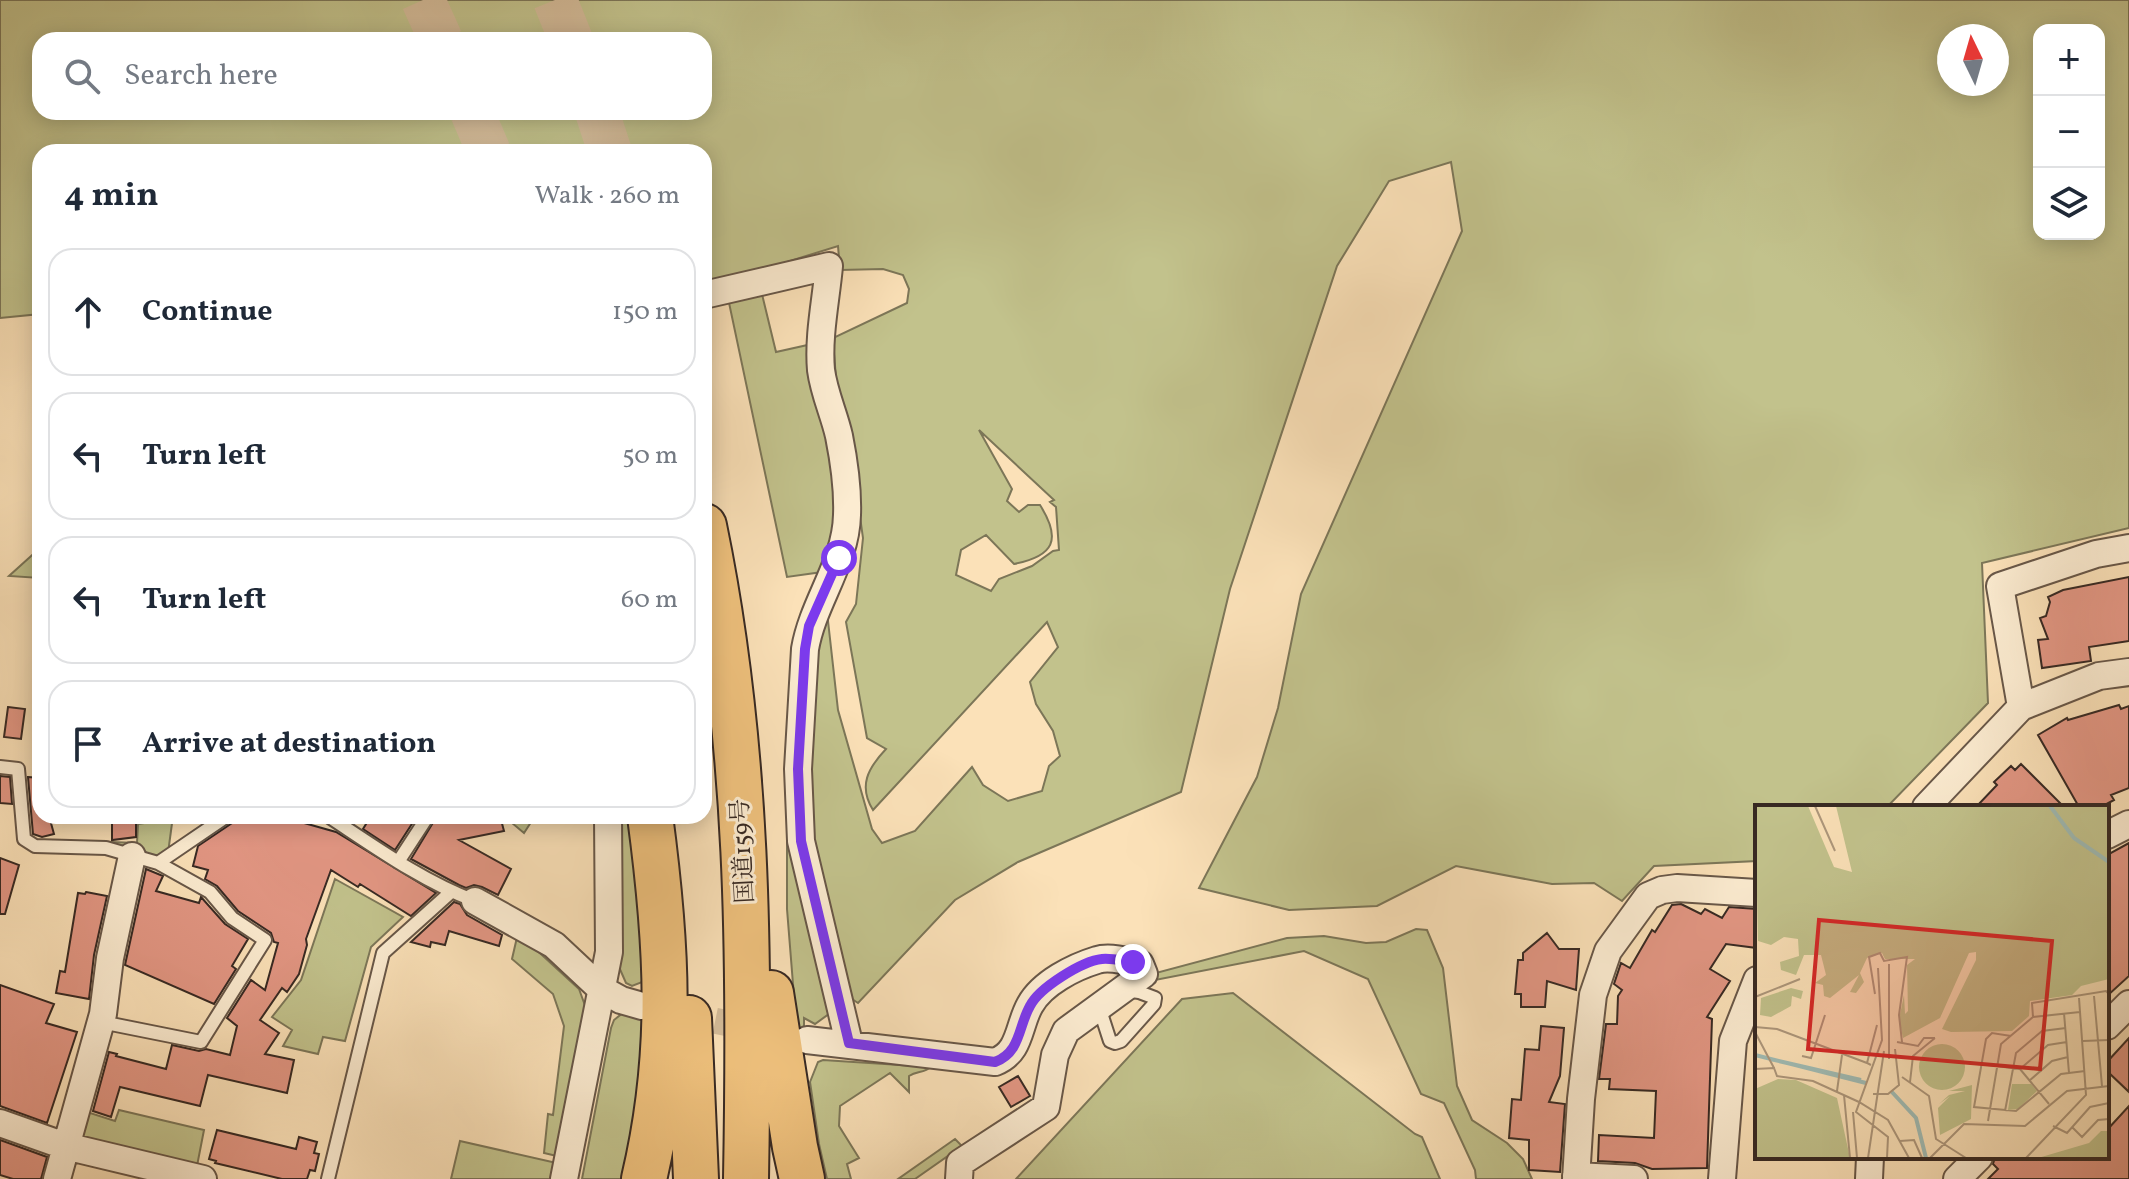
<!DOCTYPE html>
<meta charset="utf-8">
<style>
body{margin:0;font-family:Vollkorn,"Noto Serif JP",serif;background:#f6f6f7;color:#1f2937}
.controls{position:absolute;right:24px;top:24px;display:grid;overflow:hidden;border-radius:16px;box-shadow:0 4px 20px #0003}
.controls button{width:72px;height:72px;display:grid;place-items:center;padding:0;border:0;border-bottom:2px solid #e0e1e3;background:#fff;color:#1f2937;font:40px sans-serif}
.compass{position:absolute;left:1937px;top:24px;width:72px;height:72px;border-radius:50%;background:#fff;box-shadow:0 4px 20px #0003;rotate:355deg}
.stop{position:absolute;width:24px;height:24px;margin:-18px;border:6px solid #7c3aed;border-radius:50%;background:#fff}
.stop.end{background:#7c3aed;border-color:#fff;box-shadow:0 2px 8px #0008}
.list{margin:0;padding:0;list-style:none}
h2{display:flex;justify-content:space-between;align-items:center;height:104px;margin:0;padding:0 32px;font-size:34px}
h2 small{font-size:26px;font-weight:400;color:#747a83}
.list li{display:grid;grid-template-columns:52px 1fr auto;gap:24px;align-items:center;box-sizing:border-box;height:128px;margin:0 16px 16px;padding:0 16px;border:2px solid #e0e1e3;border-radius:24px}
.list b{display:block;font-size:30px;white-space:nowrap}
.list em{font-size:26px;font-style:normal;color:#747a83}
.icon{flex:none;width:44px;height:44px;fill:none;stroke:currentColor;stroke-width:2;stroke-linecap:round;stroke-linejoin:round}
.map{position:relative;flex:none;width:2129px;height:1179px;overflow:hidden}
.search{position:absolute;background:#fff;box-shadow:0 4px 20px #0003;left:32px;top:32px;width:680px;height:88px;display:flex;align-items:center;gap:20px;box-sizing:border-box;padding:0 28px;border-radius:24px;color:#747a83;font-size:30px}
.panel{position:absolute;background:#fff;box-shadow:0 4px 20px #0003;left:32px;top:144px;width:680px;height:680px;border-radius:24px}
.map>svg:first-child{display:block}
.green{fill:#c2c28c;stroke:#7c7658;stroke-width:2;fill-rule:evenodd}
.building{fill:#e29683;stroke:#372923;stroke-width:2}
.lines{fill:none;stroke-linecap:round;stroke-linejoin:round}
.street-tunnel{stroke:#d4bc9a;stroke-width:26;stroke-dasharray:26 13;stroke-linecap:butt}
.highway-tunnel{stroke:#d4bc9a;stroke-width:44;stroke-dasharray:44 22;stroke-linecap:butt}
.lane-casing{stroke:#685748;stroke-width:16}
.street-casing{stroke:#685748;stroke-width:30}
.highway-casing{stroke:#372923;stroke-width:48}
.lane{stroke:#fcecd1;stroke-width:12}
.street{stroke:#fcecd1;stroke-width:26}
.highway{stroke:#eec07c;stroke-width:44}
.route{stroke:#7c3aed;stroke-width:10}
.labels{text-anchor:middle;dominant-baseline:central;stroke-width:6;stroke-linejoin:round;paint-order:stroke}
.street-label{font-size:24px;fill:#372923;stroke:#fcecd1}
.inset-river{fill:none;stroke:#a0bcb5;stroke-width:4}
.inset-road{fill:none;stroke:#ad977c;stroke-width:2}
.view{fill:#d62828;fill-opacity:0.15;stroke:#d62828;stroke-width:4}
.inset-edge{fill:none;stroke:#372923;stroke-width:4}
</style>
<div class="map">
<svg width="2129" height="1179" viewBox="0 0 2129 1179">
<rect width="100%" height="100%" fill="#fbe1b8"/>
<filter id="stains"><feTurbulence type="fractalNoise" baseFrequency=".0025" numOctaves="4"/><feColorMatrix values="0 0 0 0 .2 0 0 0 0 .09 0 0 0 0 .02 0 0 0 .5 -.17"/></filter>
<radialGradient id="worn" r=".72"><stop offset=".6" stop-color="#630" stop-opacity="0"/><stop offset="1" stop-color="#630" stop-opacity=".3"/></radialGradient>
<path class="green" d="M 0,0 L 2129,0 L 2129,528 L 1982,563 L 1988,703 L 1887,807 L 1757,807 L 1757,861 L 1654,866 L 1622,901 L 1594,883 L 1552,884 L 1456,866 L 1377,906 L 1289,910 L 1199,888 L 1257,777 L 1278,708 L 1301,594 L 1462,231 L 1451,162 L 1389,181 L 1337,266 L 1230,589 L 1181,792 L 1018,862 L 955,900 L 858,1003 L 846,995 L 808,812 L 818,639 L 827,612 L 838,710 L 872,829 L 882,843 L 915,831 L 972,767 L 983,785 L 1008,801 L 1042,791 L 1049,766 L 1060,756 L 1053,731 L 1036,704 L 1030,682 L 1058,647 L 1047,622 L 873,810 C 858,786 868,768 886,749 L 867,738 L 846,622 L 856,604 L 863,538 L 847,425 L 837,393 L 833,338 L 907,303 L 909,289 L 903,275 L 883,269 L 840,270 L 838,246 L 726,281 L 704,283 L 704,152 L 40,152 L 40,314 L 0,318 ZM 2039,30 L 2099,30 L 2099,234 L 2039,234 ZM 1949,36 L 1997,36 L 1997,84 L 1949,84 ZM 40,40 L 704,40 L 704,112 L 40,112 ZM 979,430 L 1054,500 L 1050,502 L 1056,507 L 1059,550 L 1053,551 L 1032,566 L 999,579 L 991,591 L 956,575 L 961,550 L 986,535 L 1014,564 C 1054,556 1062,540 1040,505 L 1028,505 L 1019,512 L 1007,501 L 1012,489 Z
M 761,290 L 776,352 L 812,344 L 823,400 L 839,525 L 822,572 L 787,577 L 728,298 Z
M 40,548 L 40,578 L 9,576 Z
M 158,816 L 173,816 L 168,853 C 151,862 131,847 113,846 L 112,842 L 137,843 L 138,824 L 158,821 Z
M 509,816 L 535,816 L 524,833 L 512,823 Z
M 618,816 L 637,816 L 656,988 L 635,1179 L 582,1179 L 611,1028 L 614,1020 L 624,1012 L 643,1020 L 647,983 L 642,982 L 632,986 L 626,983 L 619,967 Z
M 787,827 L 833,1011 L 815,1024 L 804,1018 L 804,1061 L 799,1059 L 787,909 Z
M 335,879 L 403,917 L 371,947 L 345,1041 L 323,1037 L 318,1054 L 283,1046 L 292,1030 L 272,1017 L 301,980 Z
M 1416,929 L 1427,930 L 1443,968 L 1457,1086 L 1472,1120 L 1507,1143 L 1523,1159 L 1532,1179 L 1476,1179 L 1475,1170 L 1444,1103 L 1421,1094 L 1368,979 L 1304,951 L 1150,981 L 1152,974 L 1287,938 L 1324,936 L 1366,943 L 1386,942 Z
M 518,933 L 579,989 L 587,1011 L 561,1157 L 544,1153 L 548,1114 L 553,1115 L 564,1026 L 553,994 L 512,959 Z
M 1233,993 L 1415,1134 L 1422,1137 L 1440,1179 L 1016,1179 L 1182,999 Z
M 823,1060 L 931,1067 C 924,1073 917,1071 909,1076 L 909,1092 L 890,1073 L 840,1106 L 839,1126 L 859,1158 L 847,1164 L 851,1179 L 827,1179 L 819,1144 L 810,1082 L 818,1062 Z
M 119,1110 L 204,1130 L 196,1171 L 82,1142 L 84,1111 L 115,1121 Z
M 955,1139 L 962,1146 L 915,1179 L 898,1179 Z
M 460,1141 L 561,1164 L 557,1179 L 451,1179 Z"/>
<path class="building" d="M 2129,577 L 2129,641 L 2089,647 L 2091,661 L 2042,668 L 2038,640 L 2048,639 L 2040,618 L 2046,616 L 2050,602 L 2048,597 L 2063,590 Z
M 2119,705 L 2121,709 L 2129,706 L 2129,788 L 2111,795 L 2114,800 L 2101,807 L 2079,807 L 2038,735 L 2067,718 L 2068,720 Z
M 8,707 L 25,709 L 21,739 L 4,737 Z
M 2021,764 L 2064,807 L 1976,807 L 1997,785 L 1994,782 L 2011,766 L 2015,770 Z
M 0,776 L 10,777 L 12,804 L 0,803 Z
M 28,777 L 40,778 L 40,816 L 49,816 L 54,834 L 42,837 L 33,834 Z
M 112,816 L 136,816 L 136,837 L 112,840 Z
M 236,816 L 298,816 L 297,821 L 336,832 L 436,893 L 411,916 L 360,884 L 358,887 L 331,870 L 306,939 L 307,945 L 299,974 L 287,992 L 282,988 L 260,1020 L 279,1033 L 265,1054 L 294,1060 L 287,1093 L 208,1075 L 200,1106 L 120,1087 L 111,1117 L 93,1111 L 109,1052 L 117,1054 L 116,1056 L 166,1069 L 172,1045 L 199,1051 L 206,1049 L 230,1055 L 237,1026 L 227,1018 L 251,980 L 265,990 L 278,943 L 274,942 L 271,933 L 238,911 L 217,886 L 205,879 L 208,870 L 193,866 L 198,846 L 232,823 Z
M 371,816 L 417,816 L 395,850 L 363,829 Z
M 437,816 L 500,816 L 504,831 L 459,840 L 511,869 L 498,895 L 482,887 L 474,885 L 466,888 L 459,885 L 411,859 Z
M 2129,843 L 2129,976 L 2107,996 L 2107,855 Z
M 0,858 L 19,865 L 5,914 L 0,914 Z
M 146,869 L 163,876 L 156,891 L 199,903 L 201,897 L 225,924 L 248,939 L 232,966 L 236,969 L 214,1004 L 125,965 Z
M 86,892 L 107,896 L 94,955 L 89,999 L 56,993 L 60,971 L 65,972 L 78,893 L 85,894 Z
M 454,902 L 460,904 L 467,915 L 502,935 L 499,946 L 449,931 L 445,945 L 431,942 L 430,947 L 411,942 Z
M 1681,904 L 1701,914 L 1705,909 L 1722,918 L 1729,907 L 1757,909 L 1757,948 L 1726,944 L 1710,969 L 1730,981 L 1707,1017 L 1712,1019 L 1707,1168 L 1652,1169 L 1635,1163 L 1598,1161 L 1599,1135 L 1654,1138 L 1656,1091 L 1609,1089 L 1610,1079 L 1599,1079 L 1606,1024 L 1617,1024 L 1618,996 L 1622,990 L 1614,984 L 1621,963 L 1630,968 L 1652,930 L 1655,932 L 1672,905 Z
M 1547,933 L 1559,949 L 1579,949 L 1576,990 L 1547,981 L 1545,1007 L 1521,1007 L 1521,994 L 1515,994 L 1518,960 L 1523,960 L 1523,953 Z
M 0,985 L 54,1004 L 46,1023 L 77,1032 L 47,1123 L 0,1106 Z
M 1541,1026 L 1564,1028 L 1560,1076 L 1549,1102 L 1565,1104 L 1560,1172 L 1529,1170 L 1529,1140 L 1509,1138 L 1512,1099 L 1521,1100 L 1525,1049 L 1539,1050 Z
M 2129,1038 L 2129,1092 L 2107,1071 L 2107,1062 Z
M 1018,1076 L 1030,1096 L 1011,1107 L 999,1087 Z
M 2129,1106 L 2129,1179 L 1988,1179 L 1998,1169 L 1993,1164 L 1995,1157 L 2107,1157 L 2107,1130 Z
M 217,1130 L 296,1149 L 299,1137 L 317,1142 L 314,1153 L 319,1154 L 315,1171 L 310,1170 L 307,1179 L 282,1179 L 215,1163 L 216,1161 L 209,1159 Z
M 0,1140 L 47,1157 L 41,1179 L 13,1179 L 0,1175 Z"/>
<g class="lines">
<path class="street-tunnel" d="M 677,1013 L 760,1030"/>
<path class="highway-tunnel" d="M 423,0 L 441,40
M 555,0 L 571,40
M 472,112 L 489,152
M 597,112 L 610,152"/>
<g class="lane-casing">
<path id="lane" d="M 0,767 L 18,769 L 24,839 L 35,846 L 106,848 L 158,863 L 227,816
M 328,816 C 375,847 422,881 475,901
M 398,862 L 428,816
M 1099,1007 L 1110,1041 L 1115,1043 L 1121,1041 L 1154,1004 L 1155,998 L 1139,992 L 1125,990
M 101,1022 L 201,1042 L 265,940 L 232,918 L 210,892 L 158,863
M 328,1179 L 383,953 L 451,892"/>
</g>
<g class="street-casing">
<path id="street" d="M 704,295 L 829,266 C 826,300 818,336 821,370 C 824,393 834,414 839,436 C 844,461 848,489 847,515 C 846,563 813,602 805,649 L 798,769 L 801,841 L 849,1043
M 2021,707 L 2000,586 L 2096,554 L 2129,548
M 1926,807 L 2021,707 L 2099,676 L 2129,672
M 2107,835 L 2129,824
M 475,901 L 554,945 L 601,989 L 621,1000 L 642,1006
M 2107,1026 L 2129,1004
M 807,1040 L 995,1062 C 1021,1052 1018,1026 1030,1005 C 1042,983 1074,967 1097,960 C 1109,956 1128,961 1140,964 L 1144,974 L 1066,1031 L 1055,1055 L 1046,1107 L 960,1163 L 959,1179
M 0,1123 L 65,1146 L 203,1179
M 1576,1176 L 1634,1179
M 57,1179 L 103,1014 L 110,958 L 132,856
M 564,1179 L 609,952 L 608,816
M 1576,1179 L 1581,1099 L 1593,995 L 1608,951 L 1648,896 L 1662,890 L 1677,888 L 1757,893
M 1722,1179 L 1733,1041 L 1757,980
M 1869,1179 L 1870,1157
M 1957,1179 L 1979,1157"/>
</g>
<g class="highway-casing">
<path id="highway" d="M 704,526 C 749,743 750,958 746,1179
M 771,993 L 795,1147 L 802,1179
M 689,1018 L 696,1179
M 644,1179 C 674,1052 667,943 650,816"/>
</g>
<use href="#lane" class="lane"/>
<use href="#street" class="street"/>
<use href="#highway" class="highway"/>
</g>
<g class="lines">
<path class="route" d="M 839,558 L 809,626 L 805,649 L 798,769 L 801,841 L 849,1043 L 995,1062 C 1021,1052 1018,1027 1030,1006 C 1039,988 1082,961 1102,959 C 1112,958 1123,961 1133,962"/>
</g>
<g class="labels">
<g class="street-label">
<text transform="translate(744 851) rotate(-93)">国道159号</text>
</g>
</g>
<g transform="translate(1755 805)">
<rect width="354" height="354" fill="#fbe1b8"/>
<path d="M 0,1 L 53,1 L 79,62 L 97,67 L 81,1 L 354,1 L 354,174 L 326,181 L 317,190 L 275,196 L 274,211 L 257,226 L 196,227 L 187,224 L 221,155 L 221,147 L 214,148 L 185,213 L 148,233 L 144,214 L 149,190 L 150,209 L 153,206 L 152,160 L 160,154 L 130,154 L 127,148 L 112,153 L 105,168 L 109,177 L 101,188 L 95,187 L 104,170 L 75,193 L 69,191 L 68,180 L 60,178 L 71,170 L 66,150 L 49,150 L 41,170 L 26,165 L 25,157 L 44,151 L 43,134 L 29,132 L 16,140 L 3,136 ZM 36,183 L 48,186 L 46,194 L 37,191 L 36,201 L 16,212 L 5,210 L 6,193 ZM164 262a23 23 0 1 1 46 0a23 23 0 1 1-46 0ZM 23,274 L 41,275 L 82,293 L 95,353 L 0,353 L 0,284 ZM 257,279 L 276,279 L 282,286 L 263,304 L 253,305 ZM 217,280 L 216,314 L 185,330 L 183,303 L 195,291 L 184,299 L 194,290 L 210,286 L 194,286 ZM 346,326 L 354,326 L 354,353 L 283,353 L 334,338 Z" fill="#c2c28c"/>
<path class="inset-river" d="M 295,1 L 319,33 L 354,57M 0,250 L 111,278M 15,254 L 106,275M 136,286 L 161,313 L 171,353"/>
<path class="inset-road" d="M 60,1 L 80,46M 134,159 L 134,254M 123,163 L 127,235 L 101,307 L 133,332 L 132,353M 120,189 L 114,152 L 125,148 L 129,156 L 152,152 L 144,210 L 147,237M 339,191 L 347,281M 0,192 L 45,174M 309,208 L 314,268M 278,212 L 277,198 L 351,186 L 354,189M 0,222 L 22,224 L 112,258M 0,227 L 19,263M 256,231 L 237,228 L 231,234 L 219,302 L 261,306 L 306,269 L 330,266M 328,236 L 354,235M 142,237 L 163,241 L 169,233 L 180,233M 47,251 L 56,253 L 70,210M 225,259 L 265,264 L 294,299M 116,260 L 112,258 L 122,220M 0,264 L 19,263 L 22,271 L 58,276 L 104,297 L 133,315 L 154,353M 265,264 L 293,240 L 312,237M 147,272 L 174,291 L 181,334 L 211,353M 274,276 L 297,256 L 313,252M 155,277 L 158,251 L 180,233M 82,286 L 87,250M 118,289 L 133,289 L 144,280 L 140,244M 89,290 L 95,353M 250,306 L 261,248 L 287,226 L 311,223M 98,307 L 102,353M 233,316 L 246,239 L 278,212 L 325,207M 298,321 L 312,328 L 335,302 L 354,298M 317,322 L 327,332 L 343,315 L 354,314M 145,336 L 159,335 L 167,353M 113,353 L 129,246M 175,353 L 209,319 L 270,321 L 312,286 L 354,281M 271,353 L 331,290 L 324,193"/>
<path class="view" d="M 64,115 L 297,136 L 285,264 L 53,244 Z"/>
<rect width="354" height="354" class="inset-edge"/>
</g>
<rect width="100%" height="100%" filter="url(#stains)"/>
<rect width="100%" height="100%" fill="url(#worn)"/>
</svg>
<div class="controls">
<button>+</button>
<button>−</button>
<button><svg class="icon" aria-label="layers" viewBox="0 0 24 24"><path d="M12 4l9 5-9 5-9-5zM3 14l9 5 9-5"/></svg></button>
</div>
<svg class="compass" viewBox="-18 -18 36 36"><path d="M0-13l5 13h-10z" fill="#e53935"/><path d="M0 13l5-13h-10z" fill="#747a83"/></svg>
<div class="stop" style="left:839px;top:558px"></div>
<div class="stop end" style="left:1133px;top:962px"></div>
<div class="search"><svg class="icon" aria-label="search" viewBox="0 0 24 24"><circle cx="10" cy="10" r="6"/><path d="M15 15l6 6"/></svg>Search here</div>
<section class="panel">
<h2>4 min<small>Walk · 260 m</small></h2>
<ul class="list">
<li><svg class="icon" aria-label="ahead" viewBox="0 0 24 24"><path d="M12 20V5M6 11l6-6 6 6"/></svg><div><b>Continue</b></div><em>150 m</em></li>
<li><svg class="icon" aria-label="left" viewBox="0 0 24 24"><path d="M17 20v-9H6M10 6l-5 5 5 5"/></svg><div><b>Turn left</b></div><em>50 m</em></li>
<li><svg class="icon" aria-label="left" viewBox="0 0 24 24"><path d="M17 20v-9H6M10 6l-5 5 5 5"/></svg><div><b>Turn left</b></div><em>60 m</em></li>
<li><svg class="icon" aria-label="arrive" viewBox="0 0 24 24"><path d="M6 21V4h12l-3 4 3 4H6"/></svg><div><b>Arrive at destination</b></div></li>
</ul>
</section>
</div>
